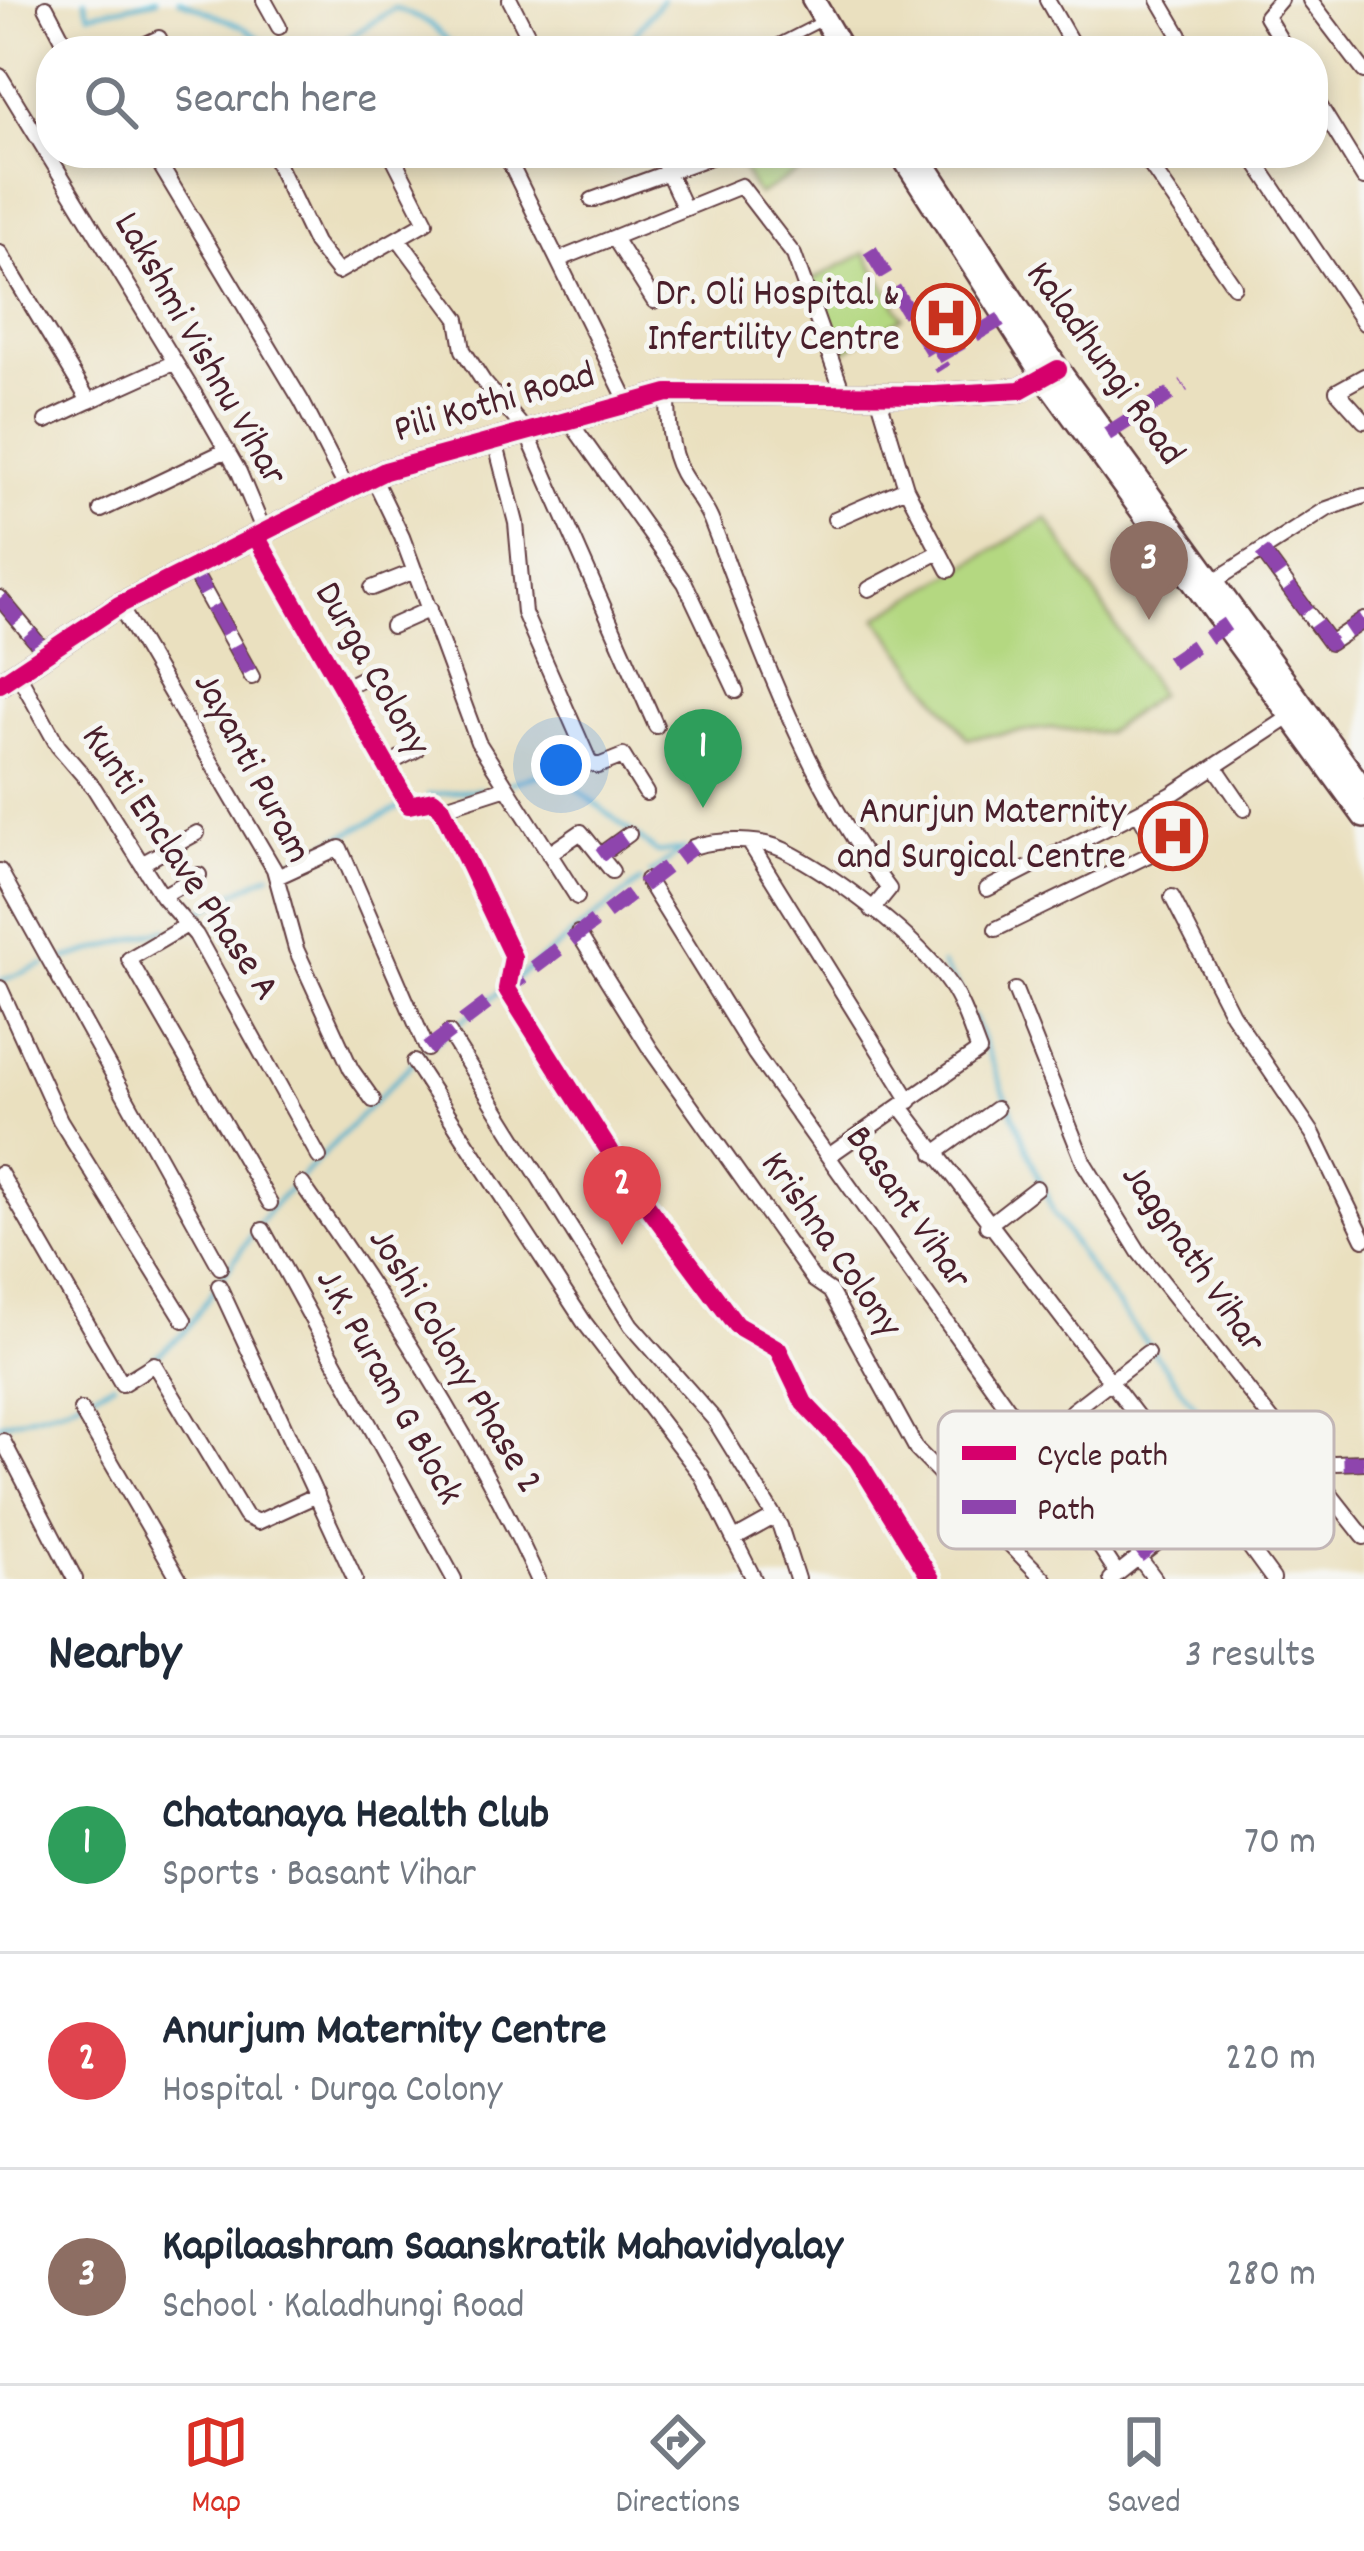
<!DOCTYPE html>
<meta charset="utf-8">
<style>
body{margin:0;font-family:Dekko,sans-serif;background:#f6f6f7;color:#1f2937}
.you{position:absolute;left:561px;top:765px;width:42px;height:42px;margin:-30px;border:9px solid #fff;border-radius:50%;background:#1a73e8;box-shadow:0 0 0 18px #1a73e833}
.badge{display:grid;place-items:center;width:78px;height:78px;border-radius:50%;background:#d93025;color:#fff;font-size:39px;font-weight:700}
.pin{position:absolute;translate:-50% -99px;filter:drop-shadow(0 3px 6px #0008)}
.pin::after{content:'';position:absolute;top:63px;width:42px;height:36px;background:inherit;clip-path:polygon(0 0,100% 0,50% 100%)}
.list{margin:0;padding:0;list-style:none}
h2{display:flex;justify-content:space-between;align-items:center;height:156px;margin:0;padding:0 48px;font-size:51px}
h2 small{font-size:39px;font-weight:400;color:#747a83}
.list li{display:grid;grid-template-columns:78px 1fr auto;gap:36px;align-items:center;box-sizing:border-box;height:216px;padding:0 48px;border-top:3px solid #e0e1e3}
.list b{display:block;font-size:45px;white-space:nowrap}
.list p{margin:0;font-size:39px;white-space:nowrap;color:#747a83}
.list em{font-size:39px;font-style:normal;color:#747a83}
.icon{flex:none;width:66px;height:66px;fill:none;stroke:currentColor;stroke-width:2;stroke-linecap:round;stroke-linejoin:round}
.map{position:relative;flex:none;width:1364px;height:1579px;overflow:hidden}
.search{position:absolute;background:#fff;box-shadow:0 6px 18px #0003;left:36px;right:36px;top:36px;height:132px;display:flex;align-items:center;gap:30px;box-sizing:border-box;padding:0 42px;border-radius:48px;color:#747a83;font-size:45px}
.sheet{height:804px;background:#fff}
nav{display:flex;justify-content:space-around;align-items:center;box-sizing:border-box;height:168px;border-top:3px solid #e0e1e3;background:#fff;font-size:33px;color:#747a83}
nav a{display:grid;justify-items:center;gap:6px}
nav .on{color:#d93025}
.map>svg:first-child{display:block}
.green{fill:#b4d881;stroke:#7f7c56;stroke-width:3}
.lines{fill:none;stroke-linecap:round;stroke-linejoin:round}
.stream{stroke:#4eb0cd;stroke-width:4.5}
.lane-casing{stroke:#623c41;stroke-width:12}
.street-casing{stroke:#623c41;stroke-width:18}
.secondary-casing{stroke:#623c41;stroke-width:26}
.primary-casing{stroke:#623c41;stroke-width:26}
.lane{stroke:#fff;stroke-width:8}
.street{stroke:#fff;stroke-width:14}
.secondary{stroke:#fff;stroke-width:21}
.primary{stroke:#fff;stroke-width:21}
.quiet{stroke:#8e44ad;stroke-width:15;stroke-dasharray:30 15;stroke-linecap:butt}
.cycleway-casing{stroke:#f6f6f2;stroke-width:26}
.cycleway{stroke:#d6006c;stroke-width:18}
.labels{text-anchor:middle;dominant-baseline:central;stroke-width:10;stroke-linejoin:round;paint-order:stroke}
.poi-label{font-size:39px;fill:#4a1f2b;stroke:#f6f6f2;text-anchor:end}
.street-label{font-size:39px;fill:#4a1f2b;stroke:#f6f6f2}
.key{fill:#f6f6f2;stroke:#c2b6b6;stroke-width:3}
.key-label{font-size:33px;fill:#4a1f2b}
</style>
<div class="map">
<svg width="1364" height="1579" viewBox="0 0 1364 1579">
<rect width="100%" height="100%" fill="#f6f6f2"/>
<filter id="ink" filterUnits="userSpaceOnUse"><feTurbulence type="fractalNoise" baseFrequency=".00833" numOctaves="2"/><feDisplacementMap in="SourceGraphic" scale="24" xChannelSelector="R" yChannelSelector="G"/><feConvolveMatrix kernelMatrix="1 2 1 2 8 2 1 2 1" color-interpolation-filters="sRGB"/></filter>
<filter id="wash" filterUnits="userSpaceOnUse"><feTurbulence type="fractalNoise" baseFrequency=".004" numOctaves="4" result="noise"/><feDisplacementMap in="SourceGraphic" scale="48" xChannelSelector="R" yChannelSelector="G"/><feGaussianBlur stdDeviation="2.7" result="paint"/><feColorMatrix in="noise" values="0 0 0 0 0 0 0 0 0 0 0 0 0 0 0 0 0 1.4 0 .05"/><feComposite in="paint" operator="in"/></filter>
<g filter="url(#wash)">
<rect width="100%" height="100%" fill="#eae0bf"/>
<path class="green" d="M 733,153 L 806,153 L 812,164 L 758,195 Z
M 865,253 L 903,317 L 836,356 L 808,282 Z
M 1047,518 L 1159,694 L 1106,733 L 1051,728 L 967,738 L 877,618 Z"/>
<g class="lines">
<path class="stream" d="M 85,0 L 89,14 L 157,0
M 179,0 L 243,27 L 279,51
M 329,51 L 395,8 L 429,23 L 459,51
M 621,51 L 662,0
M 510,783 L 554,771 L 658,853 L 678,850
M 428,795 L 481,789
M 281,867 L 404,805
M 650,874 L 684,849
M 191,917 L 270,874
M 65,959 L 167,929
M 942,965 L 963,995
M 0,981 L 45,964
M 513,981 L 641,881
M 973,1016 L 1054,1214 L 1094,1275 L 1252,1480
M 432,1044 L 503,989
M 150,1361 L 184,1333 L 269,1210 L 423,1052
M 0,1424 L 68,1405 L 114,1383"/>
</g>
</g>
<g filter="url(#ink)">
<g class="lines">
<g class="lane-casing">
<path id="lane" d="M 763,51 L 824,20"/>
</g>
<g class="street-casing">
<path id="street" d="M 264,0 L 279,27
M 510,0 L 536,51
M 1047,0 L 1076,51
M 1159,0 L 1189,51
M 1280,0 L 1266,16 L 1287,51
M 1310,0 L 1364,71
M 46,7 L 69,51
M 131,51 L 159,38
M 0,76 L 195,395 L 239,472 L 265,534
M 1313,95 L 1364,178
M 153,153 L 302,402 L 348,491
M 272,153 L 315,243 L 338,272 L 398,238 L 458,319 L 463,350 L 483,381 L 526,431 L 656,726
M 391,153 L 426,222 L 398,238
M 505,153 L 627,401
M 659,153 L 683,205
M 1142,153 L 1234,286
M 1250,153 L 1364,323
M 592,200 L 721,153
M 614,238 L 654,301
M 0,253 L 89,401 L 173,363
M 558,260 L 741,186 L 794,255 L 843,393
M 1364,376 L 1337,391 L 1364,421
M 877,392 L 906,488 L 949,570
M 668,393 C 668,419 669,449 682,473 C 691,489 704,503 711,520 C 761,649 804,778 889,889 L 872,910
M 568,419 L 685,583 L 736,691
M 46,421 L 89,401
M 495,441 L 516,523 L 524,613 L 590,763 L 598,766 L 623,756 L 646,793
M 373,477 L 402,537 L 478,742 L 577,897
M 101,510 L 227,450
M 835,519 L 906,488
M 257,538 L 409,805 L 433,800 L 442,808 L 513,957 L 507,989 L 624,1174 L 736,1325 L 778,1349 L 804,1403 L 857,1459 L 931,1579
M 1262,551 L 1330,643 L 1364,620
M 191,567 L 252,677
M 1208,585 L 1327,509 L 1364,496
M 372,588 L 415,571
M 869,589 L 939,552
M 0,598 L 44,651
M 119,605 L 274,869 L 296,949 L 351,1069 L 373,1100
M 392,626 L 430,609
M 17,672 L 58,746 L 94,788 L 162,896 L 196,935 L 319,1157
M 343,688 L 375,672
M 386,765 L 416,750
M 1216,768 L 1244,809
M 442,808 L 504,788
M 751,845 L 910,1101
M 693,847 C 716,839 761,838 784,850 C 834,875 917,937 949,984 C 963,1004 970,1028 979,1051 L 830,1155
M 549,854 L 581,832 L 612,871
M 600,855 L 629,834
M 143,863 L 197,833
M 0,871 L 220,1267
M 277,877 L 340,848 L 427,1049
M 647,880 L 755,1054 L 1022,1428 L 1117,1573
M 987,889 L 1171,795 L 1293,715
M 162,896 L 199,875
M 1172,897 L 1232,1014 L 1313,1134 L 1364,1239
M 187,925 L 129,959 L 270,1203
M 996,929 L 1159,850 L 1138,812
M 578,933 L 651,1050 L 814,1280 L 830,1291 L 917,1450 L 1044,1579
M 0,988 L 60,1120 L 184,1320
M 1015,990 L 1084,1163 L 1139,1252 L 1364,1537
M 449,1033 L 631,1325 L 714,1419 L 780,1526 L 797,1579
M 414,1062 L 584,1322 L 702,1476 L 754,1579
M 901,1107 L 1205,1505 L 1216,1501 L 1273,1579
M 934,1154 L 996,1109
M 0,1173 L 122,1384 L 154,1364 L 245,1516 L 258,1522 L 317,1495
M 302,1184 C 390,1308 475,1441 538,1579
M 987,1226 L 1036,1188
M 263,1230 L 454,1579
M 219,1286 L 355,1579
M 81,1410 L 179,1579
M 1072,1411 L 1147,1353
M 3,1441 L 75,1579
M 1216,1501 L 1304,1464 L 1364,1462
M 738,1537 L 774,1517
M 1138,1556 L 1155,1579
M 1111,1579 L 1205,1505"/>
</g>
<g class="secondary-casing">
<path id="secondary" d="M 0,684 L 119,605 L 385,471 L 668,393 L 934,395 L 1020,390 L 1057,369"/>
</g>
<g class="primary-casing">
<path id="primary" d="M 813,0 L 843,51
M 900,153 L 1044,377 L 1364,817
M 917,153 L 1058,369 L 1364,790"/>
</g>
<use href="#lane" class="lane"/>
<use href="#street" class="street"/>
<use href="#secondary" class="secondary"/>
<use href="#primary" class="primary"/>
<path class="quiet" d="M 870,250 L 943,369
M 936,357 L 1005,317
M 1107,434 L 1184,385
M 1262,551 L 1330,643 L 1364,620
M 191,567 L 252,677
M 0,598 L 44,651
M 1170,663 L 1227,624
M 600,855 L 629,834
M 427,1049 L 693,847
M 1216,1501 L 1304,1464 L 1364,1462
M 1138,1556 L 1205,1505"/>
<g class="cycleway-casing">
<path id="cycleway" d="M 257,538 L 409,805 L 433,800 L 442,808 L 513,957 L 507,989 L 624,1174 L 736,1325 L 778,1349 L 804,1403 L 857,1459 L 931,1579
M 0,684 L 119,605 L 385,471 L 668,393 L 934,395 L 1020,390 L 1058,369"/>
</g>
<use href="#cycleway" class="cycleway"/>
</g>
</g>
<defs>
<g id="hospital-ring" transform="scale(3.45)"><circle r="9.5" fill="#f6f6f2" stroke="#c8321e" stroke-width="1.5"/><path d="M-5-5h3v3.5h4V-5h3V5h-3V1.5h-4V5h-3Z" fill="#c8321e"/></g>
</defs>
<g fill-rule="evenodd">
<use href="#hospital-ring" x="946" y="318"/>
<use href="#hospital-ring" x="1173" y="836"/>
</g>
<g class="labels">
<g class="poi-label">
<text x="900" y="296">Dr. Oli Hospital &amp;<tspan x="900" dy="45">Infertility Centre</tspan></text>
<text x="1126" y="814">Anurjun Maternity<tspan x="1126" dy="45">and Surgical Centre</tspan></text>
</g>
<g class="street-label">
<text transform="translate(198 350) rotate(60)">Lakshmi Vishnu Vihar</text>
<text transform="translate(1103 365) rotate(54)">Kaladhungi Road</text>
<text transform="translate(495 405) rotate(-16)">Pili Kothi Road</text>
<text transform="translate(370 670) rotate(60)">Durga Colony</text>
<text transform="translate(250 769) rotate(62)">Jayanti Puram</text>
<text transform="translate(178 864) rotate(56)">Kunti Enclave Phase A</text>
<text transform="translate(906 1209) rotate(55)">Basant Vihar</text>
<text transform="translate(829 1246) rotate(55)">Krishna Colony</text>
<text transform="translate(1191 1260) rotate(55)">Jaggnath Vihar</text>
<text transform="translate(453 1362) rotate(59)">Joshi Colony Phase 2</text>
<text transform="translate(387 1388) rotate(61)">J.K. Puram G Block</text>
</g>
</g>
<rect x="938" y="1411" width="396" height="138" rx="18" class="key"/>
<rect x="962" y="1446" width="54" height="14" fill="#d6006c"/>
<rect x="962" y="1500" width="54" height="14" fill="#8e44ad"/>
<g class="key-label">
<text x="1037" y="1465">Cycle path</text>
<text x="1037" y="1519">Path</text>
</g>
</svg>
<div class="you"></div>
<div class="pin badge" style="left:703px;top:808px;background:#2e9e5b">1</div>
<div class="pin badge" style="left:622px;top:1245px;background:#e0444e">2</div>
<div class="pin badge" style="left:1149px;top:620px;background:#8d6e63">3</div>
<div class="search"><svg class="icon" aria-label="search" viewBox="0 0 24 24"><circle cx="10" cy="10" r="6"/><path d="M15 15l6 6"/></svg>Search here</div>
</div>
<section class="sheet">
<h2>Nearby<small>3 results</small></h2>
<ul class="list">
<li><span class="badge" style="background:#2e9e5b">1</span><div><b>Chatanaya Health Club</b><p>Sports · Basant Vihar</p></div><em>70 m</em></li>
<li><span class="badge" style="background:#e0444e">2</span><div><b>Anurjum Maternity Centre</b><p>Hospital · Durga Colony</p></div><em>220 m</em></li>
<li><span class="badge" style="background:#8d6e63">3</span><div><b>Kapilaashram Saanskratik Mahavidyalay</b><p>School · Kaladhungi Road</p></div><em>280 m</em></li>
</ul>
</section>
<nav>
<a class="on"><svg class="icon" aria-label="map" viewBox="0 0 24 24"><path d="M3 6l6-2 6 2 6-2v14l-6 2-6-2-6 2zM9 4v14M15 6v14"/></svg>Map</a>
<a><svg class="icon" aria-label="directions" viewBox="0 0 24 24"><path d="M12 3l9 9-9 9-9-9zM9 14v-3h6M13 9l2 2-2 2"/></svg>Directions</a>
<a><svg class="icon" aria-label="saved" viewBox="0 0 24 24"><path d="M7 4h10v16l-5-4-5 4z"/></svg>Saved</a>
</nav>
